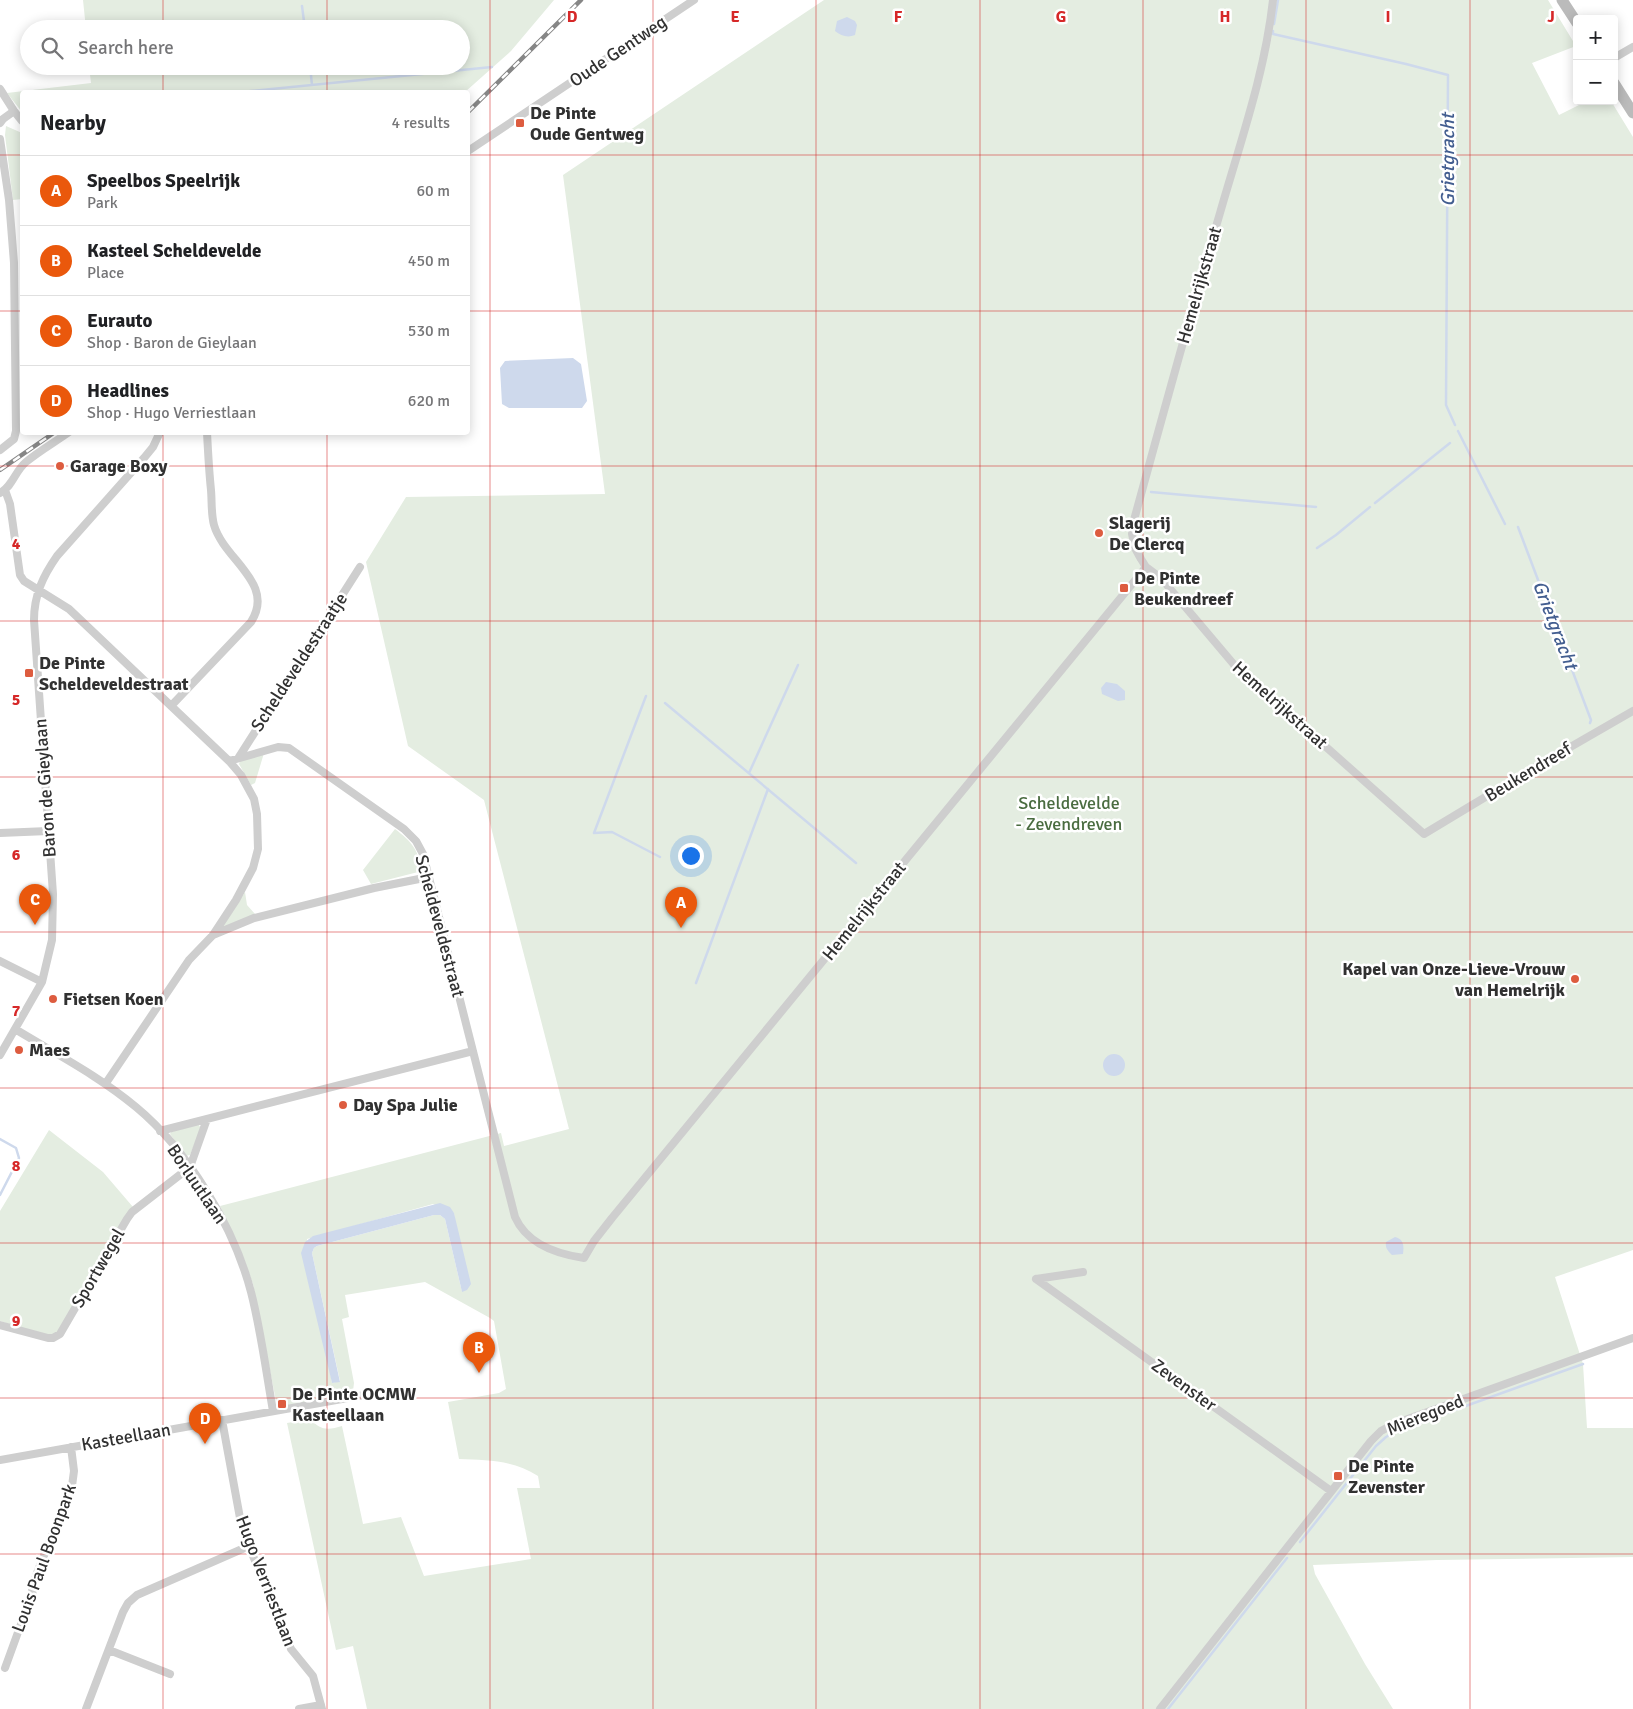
<!DOCTYPE html>
<meta charset="utf-8">
<style>
body{margin:0;font-family:Signika,sans-serif;background:#f2f2f2;color:#202124}
.controls{position:absolute;right:15px;top:15px;display:grid;overflow:hidden;border-radius:5px;box-shadow:0 2px 12px #0003}
.controls button{width:45px;height:45px;display:grid;place-items:center;padding:0;border:0;border-bottom:1px solid #e0e0e0;background:#fff;color:#202124;font:25px sans-serif}
.you{position:absolute;left:690px;top:855px;width:18px;height:18px;margin:-12px;border:4px solid #fff;border-radius:50%;background:#1a73e8;box-shadow:0 0 0 8px #1a73e833}
.badge{display:grid;place-items:center;width:32px;height:32px;border-radius:50%;background:#ea580c;color:#fff;font-size:16px;font-weight:700}
.pin{position:absolute;translate:-50% -41px;filter:drop-shadow(0 1px 2px #0008)}
.pin::after{content:'';position:absolute;top:26px;width:18px;height:15px;background:inherit;clip-path:polygon(0 0,100% 0,50% 100%)}
.list{margin:0;padding:0;list-style:none}
h2{display:flex;justify-content:space-between;align-items:center;height:65px;margin:0;padding:0 20px;font-size:21px}
h2 small{font-size:16px;font-weight:400;color:#757577}
.list li{display:grid;grid-template-columns:32px 1fr auto;gap:15px;align-items:center;box-sizing:border-box;height:70px;padding:0 20px;border-top:1px solid #e0e0e0}
.list b{display:block;font-size:19px;white-space:nowrap}
.list p{margin:0;font-size:16px;white-space:nowrap;color:#757577}
.list em{font-size:16px;font-style:normal;color:#757577}
.icon{flex:none;width:28px;height:28px;fill:none;stroke:currentColor;stroke-width:2;stroke-linecap:round;stroke-linejoin:round}
.map{position:relative;flex:none;width:1633px;height:1709px;overflow:hidden}
.search{position:absolute;background:#fff;box-shadow:0 2px 12px #0003;left:20px;top:20px;width:450px;height:55px;display:flex;align-items:center;gap:12px;box-sizing:border-box;padding:0 18px;border-radius:28px;color:#757577;font-size:19px}
.panel{position:absolute;background:#fff;box-shadow:0 2px 12px #0003;left:20px;top:90px;width:450px;height:345px;border-radius:5px}
.map>svg:first-child{display:block}
.green{fill:#e4ede1;fill-rule:evenodd}
.water{fill:#ced9ec}
.lines{fill:none;stroke-linecap:round;stroke-linejoin:round}
.stream{stroke:#ced9ec;stroke-width:2.5}
.street{stroke:#cecece;stroke-width:8}
.secondary{stroke:#bbb;stroke-width:11}
.rail-casing{stroke:#868686;stroke-width:4.5}
.rail{stroke:#fff;stroke-width:2.5;stroke-dasharray:8;stroke-linecap:butt}
.grid{fill:none;stroke:#d62828;stroke-width:1;stroke-opacity:0.55}
.poi-dot{fill:#dd5c3f;stroke:#fff;stroke-width:2}
.labels{text-anchor:middle;dominant-baseline:central;stroke-width:5;stroke-linejoin:round;paint-order:stroke}
.street-label{font-size:18px;fill:#313131;stroke:#fff}
.poi-label{font-size:18px;font-weight:bold;fill:#313131;stroke:#fff;text-anchor:start}
.park-label{font-size:18px;fill:#4a6c40;stroke:#fff}
.water-label{font-size:19px;font-style:italic;fill:#435e90;stroke:#fff}
.grid-label{font-size:16px;text-anchor:middle;font-weight:bold;fill:#d62828;stroke:#fff;stroke-width:5;stroke-linejoin:round;paint-order:stroke}
</style>
<div class="map">
<svg width="1633" height="1709" viewBox="0 0 1633 1709">
<rect width="100%" height="100%" fill="#fff"/>
<path class="green" d="M 83,0 L 554,0 L 511,51 L 465,92 L 22,92 L 22,112 L 7,93 L 91,83 L 89,66 L 461,66 L 461,29 L 86,29 Z
M 824,0 L 1548,0 L 1576,46 L 1532,63 L 1559,115 L 1587,101 L 1611,101 L 1633,137 L 1633,1250 L 1555,1277 L 1583,1364 L 1587,1428 L 1633,1428 L 1633,1557 L 1437,1560 L 1313,1565 L 1315,1574 L 1365,1664 L 1393,1709 L 367,1709 L 353,1646 L 336,1650 L 287,1423 L 311,1419 C 320,1431 329,1430 342,1426 L 363,1524 L 401,1517 L 424,1576 L 531,1559 L 517,1488 L 540,1488 L 538,1476 C 513,1460 487,1460 459,1459 L 448,1402 L 499,1393 L 506,1389 L 494,1321 L 490,1318 L 425,1282 L 345,1295 L 349,1317 L 342,1319 L 354,1383 L 353,1391 L 332,1394 L 332,1397 L 283,1406 L 276,1401 L 253,1284 L 241,1251 L 220,1206 L 501,1133 L 504,1146 L 569,1129 L 484,800 L 408,746 L 366,562 L 406,497 L 605,494 L 563,175 ZM 433,1204 L 454,1213 L 462,1292 L 445,1219 L 440,1215 L 434,1215 L 317,1246 L 314,1248 L 312,1253 L 340,1381 L 332,1383 L 307,1239 Z
M 6,126 L 22,133 L 22,199 L 13,200 L 5,135 Z
M 264,753 L 255,783 L 251,785 L 239,764 L 240,761 Z
M 395,829 C 412,842 418,849 422,871 L 371,884 L 363,870 Z
M 245,892 L 247,905 L 255,914 L 225,927 L 223,926 Z
M 198,1124 L 201,1128 L 190,1155 L 186,1156 L 170,1134 L 171,1132 Z
M 49,1130 L 103,1172 L 133,1207 L 58,1331 L 55,1335 L 43,1335 L 0,1321 L 0,1211 Z"/>
<path class="water" d="M 847,17 L 855,21 L 857,25 L 855,35 C 848,38 841,36 835,31 L 837,21 Z
M 573,358 L 581,364 L 587,401 L 582,408 L 509,408 L 502,404 L 500,368 L 505,361 Z
M 1106,682 L 1117,684 L 1125,691 L 1125,700 L 1118,701 L 1102,694 L 1101,688 Z
M1103 1065a11 11 0 1 1 22 0a11 11 0 1 1-22 0Z
M 440,1203 L 450,1207 L 454,1213 L 471,1284 L 467,1290 L 462,1292 L 445,1219 L 440,1215 L 434,1215 L 317,1246 L 314,1248 L 312,1253 L 340,1382 L 332,1383 L 301,1253 L 305,1242 L 313,1236 Z
M 1395,1237 C 1404,1239 1404,1246 1403,1254 L 1392,1255 C 1388,1251 1385,1248 1386,1242 Z"/>
<g class="lines">
<path class="stream" d="M 302,6 L 305,29
M 1274,24 L 1278,0
M 1273,31 L 1273,34 L 1406,64 L 1448,75 L 1446,405 L 1455,425
M 310,66 L 312,85
M 241,92 L 492,67
M 1458,431 L 1505,524
M 1151,492 L 1316,507
M 1375,503 L 1450,443
M 1518,527 L 1591,720 L 1590,723
M 1317,548 L 1336,535 L 1370,507
M 646,696 L 594,833 L 612,832 L 660,857
M 665,703 L 856,863
M 749,773 L 798,665
M 696,983 L 768,789
M 0,1139 L 16,1148 L 19,1158 L 0,1195
M 1300,1542 L 1376,1446 L 1386,1437 L 1396,1431 L 1583,1364
M 1168,1709 L 1287,1558"/>
<path class="street" d="M 1273,0 C 1265,73 1240,143 1220,213 C 1190,315 1162,418 1134,520 L 1132,534 L 1135,548 L 1141,559 L 1146,567 L 1162,579 L 1171,590 L 1236,667 L 1424,834 L 1527,772 L 1633,711
M 1614,58 L 1633,47
M 0,89 L 14,111 L 22,121
M 0,123 L 3,119 L 14,111
M 0,139 L 9,200 L 14,263 L 16,431 L 14,439 L 0,450
M 468,151 L 694,0
M 5,490 L 10,504 L 20,575 L 24,581 L 69,609 L 229,761 L 241,775 L 254,799 L 257,814 L 258,849 L 253,868 L 236,900 L 213,935 L 189,960 L 106,1083
M 0,493 C 13,486 15,471 26,462 C 39,451 55,442 69,432
M 171,706 L 251,622 C 276,583 224,560 214,525 C 211,514 212,502 211,490 C 209,471 208,452 207,432
M 239,757 L 360,567
M 229,761 L 278,747 L 289,748 L 404,829 L 416,841 L 423,854 L 515,1217 C 527,1244 556,1254 584,1258 L 594,1241 L 612,1218 L 1146,567
M 0,833 L 48,831
M 213,935 L 254,918 L 374,888 L 429,877
M 0,961 L 42,982
M 15,1029 C 56,1054 99,1076 136,1107 C 188,1150 234,1227 251,1292 C 261,1331 266,1371 273,1411
M 0,1055 L 42,982 L 52,940 L 53,894 L 34,620 C 34,595 43,576 57,556 L 144,458 L 153,447 L 160,432
M 160,1131 L 473,1051
M 1036,1279 L 1331,1491
M 1036,1279 L 1083,1272
M 0,1325 L 48,1338 L 53,1338 L 60,1334 L 127,1219 L 132,1212 L 190,1167 L 207,1119
M 222,1420 L 240,1518 L 249,1546 L 291,1649 L 313,1676 L 322,1709
M 0,1460 L 370,1394
M 109,1650 L 170,1674
M 5,1668 L 25,1613 L 30,1606 L 33,1598 L 32,1588 L 37,1573 L 72,1486 L 74,1471 L 71,1447
M 86,1709 L 123,1612 L 128,1603 L 137,1595 L 249,1546
M 299,1709 L 321,1705
M 1160,1709 L 1371,1441 L 1381,1431 L 1394,1424 L 1633,1338"/>
<path class="secondary" d="M 1562,0 L 1577,23
M 1614,83 L 1633,113"/>
<g class="rail-casing">
<path id="rail" d="M 468,112 L 581,0
M 0,470 L 55,432"/>
</g>
<use href="#rail" class="rail"/>
</g>
<path class="grid" d="M 163,0 L 163,29M 327,0 L 327,29M 490,0 L 490,1709M 653,0 L 653,1709M 816,0 L 816,1709M 980,0 L 980,1709M 1143,0 L 1143,1709M 1306,0 L 1306,1709M 1470,0 L 1470,1709M 163,66 L 163,92M 327,66 L 327,92M 0,155 L 22,155M 468,155 L 1633,155M 0,311 L 22,311M 468,311 L 1633,311M 163,432 L 163,1709M 327,432 L 327,1709M 0,466 L 1633,466M 0,621 L 1633,621M 0,777 L 1633,777M 0,932 L 1633,932M 0,1088 L 1633,1088M 0,1243 L 1633,1243M 0,1398 L 1633,1398M 0,1554 L 1633,1554"/>
<g class="poi-dot">
<rect x="515" y="118" width="10" height="10" rx="2.5"/>
<circle cx="60" cy="466" r="5"/>
<circle cx="1099" cy="533" r="5"/>
<rect x="1119" y="583" width="10" height="10" rx="2.5"/>
<rect x="24" y="668" width="10" height="10" rx="2.5"/>
<circle cx="1575" cy="979" r="5"/>
<circle cx="53" cy="999" r="5"/>
<circle cx="19" cy="1050" r="5"/>
<circle cx="343" cy="1105" r="5"/>
<rect x="277" y="1399" width="10" height="10" rx="2.5"/>
<rect x="1333" y="1471" width="10" height="10" rx="2.5"/>
</g>
<g class="labels">
<g class="street-label">
<text transform="translate(618 51) rotate(-34)">Oude Gentweg</text>
<text transform="translate(1199 285) rotate(-74)">Hemelrijkstraat</text>
<text transform="translate(299 662) rotate(-57)">Scheldeveldestraatje</text>
<text transform="translate(1280 705) rotate(42)">Hemelrijkstraat</text>
<text transform="translate(1528 772) rotate(-31)">Beukendreef</text>
<text transform="translate(45 788) rotate(-94)">Baron de Gieylaan</text>
<text transform="translate(864 911) rotate(-51)">Hemelrijkstraat</text>
<text transform="translate(440 926) rotate(75)">Scheldeveldestraat</text>
<text transform="translate(197 1184) rotate(56)">Borluutlaan</text>
<text transform="translate(98 1268) rotate(-60)">Sportwegel</text>
<text transform="translate(1184 1385) rotate(36)">Zevenster</text>
<text transform="translate(1425 1415) rotate(-22)">Mieregoed</text>
<text transform="translate(126 1437) rotate(-10)">Kasteellaan</text>
<text transform="translate(44 1558) rotate(-70)">Louis Paul Boonpark</text>
<text transform="translate(266 1581) rotate(69)">Hugo Verriestlaan</text>
</g>
<g class="poi-label">
<text x="530" y="113">De Pinte<tspan x="530" dy="21">Oude Gentweg</tspan></text>
<text x="70" y="466">Garage Boxy</text>
<text x="1109" y="523">Slagerij<tspan x="1109" dy="21">De Clercq</tspan></text>
<text x="1134" y="578">De Pinte<tspan x="1134" dy="21">Beukendreef</tspan></text>
<text x="39" y="663">De Pinte<tspan x="39" dy="21">Scheldeveldestraat</tspan></text>
<text x="1565" y="969" text-anchor="end">Kapel van Onze-Lieve-Vrouw<tspan x="1565" dy="21">van Hemelrijk</tspan></text>
<text x="63" y="999">Fietsen Koen</text>
<text x="29" y="1050">Maes</text>
<text x="353" y="1105">Day Spa Julie</text>
<text x="292" y="1394">De Pinte OCMW<tspan x="292" dy="21">Kasteellaan</tspan></text>
<text x="1348" y="1466">De Pinte<tspan x="1348" dy="21">Zevenster</tspan></text>
</g>
<g class="park-label">
<text x="1069" y="803">Scheldevelde<tspan x="1069" dy="21">- Zevendreven</tspan></text>
</g>
<g class="water-label">
<text transform="translate(1448 160) rotate(-90)">Grietgracht</text>
<text transform="translate(1555 625) rotate(69)">Grietgracht</text>
</g>
</g>
<g class="grid-label">
<text x="572" y="22">D</text>
<text x="735" y="22">E</text>
<text x="898" y="22">F</text>
<text x="1061" y="22">G</text>
<text x="1225" y="22">H</text>
<text x="1388" y="22">I</text>
<text x="1551" y="22">J</text>
<text x="16" y="549">4</text>
<text x="16" y="705">5</text>
<text x="16" y="860">6</text>
<text x="16" y="1016">7</text>
<text x="16" y="1171">8</text>
<text x="16" y="1326">9</text>
</g>
</svg>
<div class="controls">
<button>+</button>
<button>−</button>
</div>
<div class="you"></div>
<div class="pin badge" style="left:681px;top:928px">A</div>
<div class="pin badge" style="left:479px;top:1373px">B</div>
<div class="pin badge" style="left:35px;top:925px">C</div>
<div class="pin badge" style="left:205px;top:1444px">D</div>
<div class="search"><svg class="icon" aria-label="search" viewBox="0 0 24 24"><circle cx="10" cy="10" r="6"/><path d="M15 15l6 6"/></svg>Search here</div>
<section class="panel">
<h2>Nearby<small>4 results</small></h2>
<ul class="list">
<li><span class="badge">A</span><div><b>Speelbos Speelrijk</b><p>Park</p></div><em>60 m</em></li>
<li><span class="badge">B</span><div><b>Kasteel Scheldevelde</b><p>Place</p></div><em>450 m</em></li>
<li><span class="badge">C</span><div><b>Eurauto</b><p>Shop · Baron de Gieylaan</p></div><em>530 m</em></li>
<li><span class="badge">D</span><div><b>Headlines</b><p>Shop · Hugo Verriestlaan</p></div><em>620 m</em></li>
</ul>
</section>
</div>
